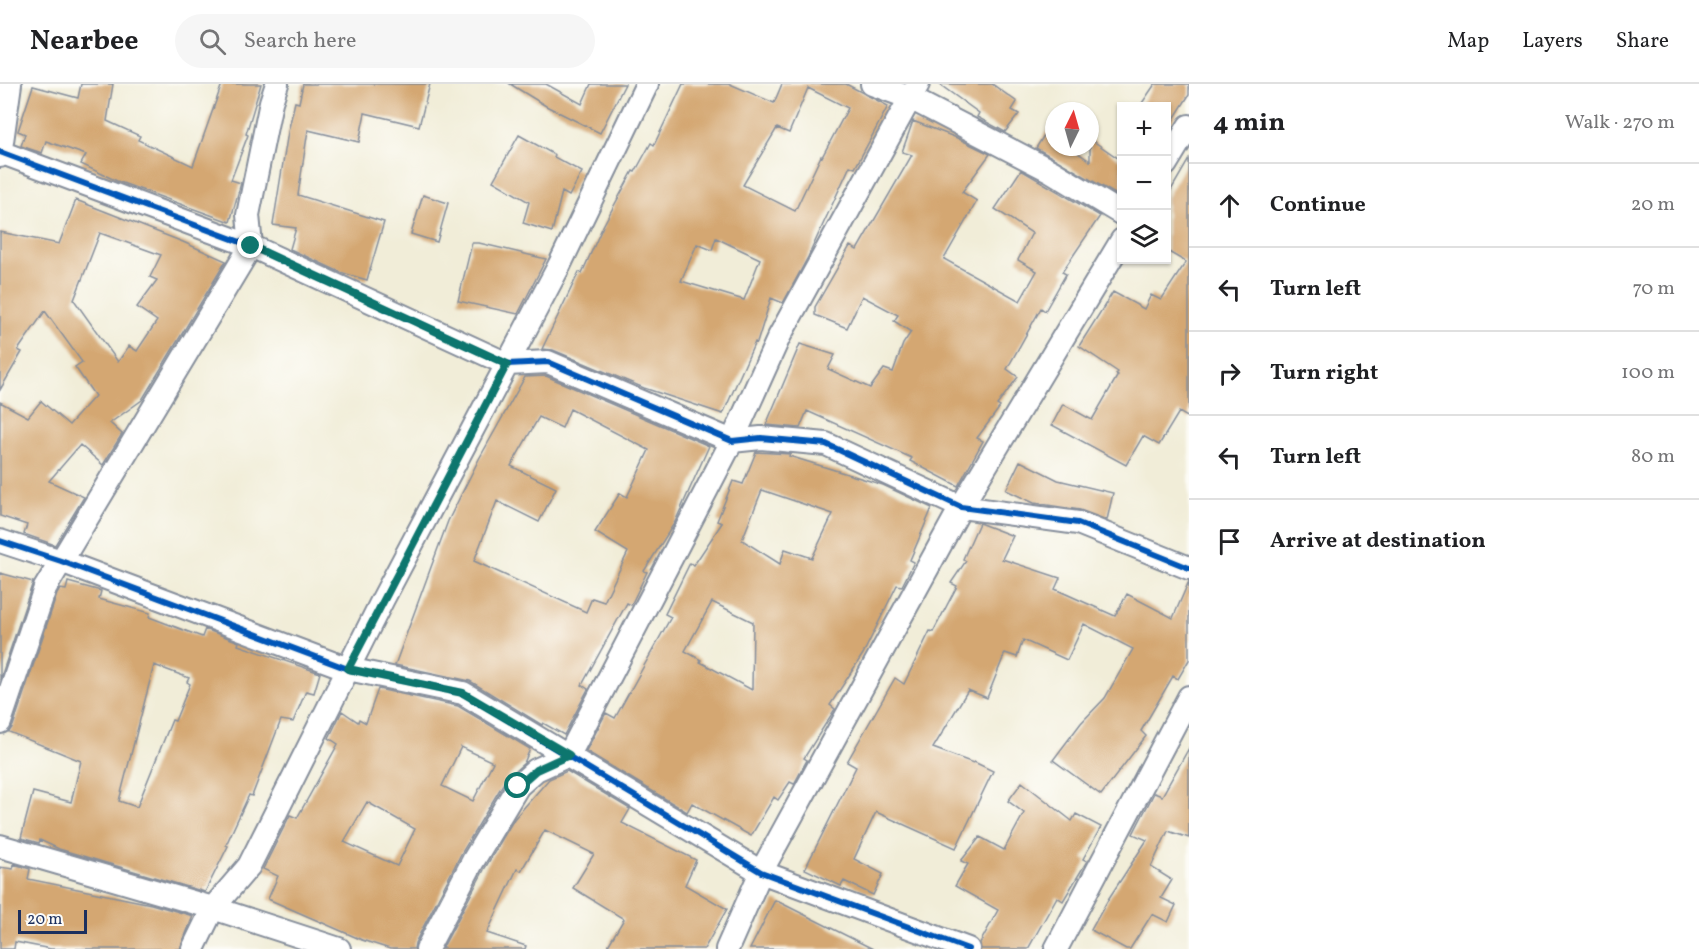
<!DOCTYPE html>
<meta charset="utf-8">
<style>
body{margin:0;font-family:Vollkorn,serif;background:#f6f6f6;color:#202124}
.controls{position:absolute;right:18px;top:18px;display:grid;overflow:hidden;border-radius:0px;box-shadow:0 2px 4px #0004}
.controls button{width:54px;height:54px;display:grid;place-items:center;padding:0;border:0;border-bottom:2px solid #e0e0e0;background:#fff;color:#202124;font:30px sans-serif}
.compass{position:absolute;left:1045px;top:18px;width:54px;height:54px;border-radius:50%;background:#fff;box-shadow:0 2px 4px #0004;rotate:5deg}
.scale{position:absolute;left:18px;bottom:15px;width:69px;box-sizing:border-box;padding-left:6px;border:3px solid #1b2f5e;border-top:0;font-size:16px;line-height:21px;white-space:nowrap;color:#1b2f5e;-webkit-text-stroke:4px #fdfcf7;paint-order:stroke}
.stop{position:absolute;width:18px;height:18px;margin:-14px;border:4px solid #0f766e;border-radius:50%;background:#fff}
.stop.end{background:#0f766e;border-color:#fff;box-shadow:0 2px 6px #0008}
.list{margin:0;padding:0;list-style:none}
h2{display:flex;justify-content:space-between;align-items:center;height:78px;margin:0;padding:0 24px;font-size:26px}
h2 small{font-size:20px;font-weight:400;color:#757577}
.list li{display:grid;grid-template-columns:39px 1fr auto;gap:18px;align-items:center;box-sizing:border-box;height:84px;padding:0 24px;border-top:2px solid #e0e0e0}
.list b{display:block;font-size:22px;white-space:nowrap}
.list em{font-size:20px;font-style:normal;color:#757577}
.icon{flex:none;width:33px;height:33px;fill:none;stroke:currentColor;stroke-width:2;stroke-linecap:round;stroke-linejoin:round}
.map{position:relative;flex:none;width:1189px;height:865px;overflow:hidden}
header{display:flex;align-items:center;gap:36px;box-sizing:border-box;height:84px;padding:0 30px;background:#fff;border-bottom:2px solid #e0e0e0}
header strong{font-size:28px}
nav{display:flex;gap:33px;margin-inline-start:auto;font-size:21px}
.search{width:420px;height:54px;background:#f6f6f6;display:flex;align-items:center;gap:15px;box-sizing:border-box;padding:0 21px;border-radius:33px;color:#757577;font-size:22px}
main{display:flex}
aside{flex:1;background:#fff}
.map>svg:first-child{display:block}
.building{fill:#d4a772;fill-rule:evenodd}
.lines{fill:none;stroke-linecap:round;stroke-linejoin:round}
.minor-casing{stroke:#868e9b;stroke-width:26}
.minor{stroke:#fff;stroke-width:22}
.cycleway-casing{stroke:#fdfcf7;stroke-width:10}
.cycleway{stroke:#0057b8;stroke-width:6}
.route{stroke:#0f766e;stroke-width:8}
</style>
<header>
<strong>Nearbee</strong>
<div class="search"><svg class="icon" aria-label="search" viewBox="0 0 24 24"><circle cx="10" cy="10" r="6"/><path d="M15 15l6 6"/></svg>Search here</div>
<nav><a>Map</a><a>Layers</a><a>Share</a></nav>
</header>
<main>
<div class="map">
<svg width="1189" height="865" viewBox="0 0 1189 865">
<rect width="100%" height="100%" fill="#fdfcf7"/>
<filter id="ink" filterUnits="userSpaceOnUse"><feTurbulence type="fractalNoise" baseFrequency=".0167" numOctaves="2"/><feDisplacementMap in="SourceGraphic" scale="12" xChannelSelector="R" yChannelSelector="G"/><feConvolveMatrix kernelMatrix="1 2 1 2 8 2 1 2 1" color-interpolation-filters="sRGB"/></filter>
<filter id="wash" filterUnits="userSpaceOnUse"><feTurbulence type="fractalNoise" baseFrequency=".008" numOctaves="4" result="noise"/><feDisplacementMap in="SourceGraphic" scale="24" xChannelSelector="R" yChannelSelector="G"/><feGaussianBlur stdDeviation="1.35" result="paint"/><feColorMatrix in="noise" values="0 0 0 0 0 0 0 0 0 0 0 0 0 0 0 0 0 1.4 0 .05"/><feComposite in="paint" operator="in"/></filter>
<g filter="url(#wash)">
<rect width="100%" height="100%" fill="#f1edd8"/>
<g id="blocks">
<path class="building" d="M 81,0 L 113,0 L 107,37 L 140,52 L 138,56 L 193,82 L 222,0 L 261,0 L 246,50 L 248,51 L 231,96 L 241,99 L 230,138 L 117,97 L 81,80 L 86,71 L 46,57 L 42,69 L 21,62 L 25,50 L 18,47 L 33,2 L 78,14 Z
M 303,0 L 430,0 L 419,42 L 365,29 L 359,58 L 308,46 L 298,111 L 384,138 L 367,196 L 340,188 L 290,165 L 296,144 L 273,141 L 288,48 L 295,18 L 299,19 Z
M 510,0 L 546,0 L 582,20 L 591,0 L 625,0 L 600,49 L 546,22 Z
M 683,0 L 730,0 L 774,19 L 782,0 L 846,0 L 888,22 L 855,84 L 850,82 L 808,173 L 783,219 L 771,214 L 757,259 L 755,258 L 723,330 L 644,304 L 553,266 L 542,265 L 579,188 L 582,189 L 603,142 L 633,87 L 635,88 L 651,59 L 654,61 ZM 808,4 L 848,24 L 822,73 L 821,72 L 795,127 L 743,101 L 777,44 L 789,49 ZM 716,154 L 760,175 L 744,216 L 681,197 L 697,160 L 712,166 Z
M 939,0 L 992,0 L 1017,18 L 1012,26 L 1019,30 L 1005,48 L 977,33 L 979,29 Z
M 1155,0 L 1189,0 L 1189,11 L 1167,46 L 1167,22 L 1140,22 Z
M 913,37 L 957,54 L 990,70 L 962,108 L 977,117 L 944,175 L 1020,217 L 1037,187 L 1018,176 L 1032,149 L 995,125 L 1021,86 L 1100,132 L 1062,188 L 1066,190 L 1045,227 L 1041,224 L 1007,285 L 1018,293 L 997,321 L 1000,323 L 977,354 L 983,357 L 958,402 L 910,377 L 912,374 L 807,327 L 800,344 L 766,341 L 800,260 L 835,271 L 828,285 L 870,304 L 884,285 L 893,288 L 903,260 L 911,248 L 894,237 L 898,231 L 862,212 L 847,244 L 815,231 L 815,223 L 850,162 L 857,166 L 912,71 L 902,68 Z
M 1046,48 L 1054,53 L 1054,63 L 1069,63 L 1090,77 L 1090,55 L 1122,77 L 1122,114 L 1036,64 Z
M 519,51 L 555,71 L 554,73 L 582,88 L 569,112 L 562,108 L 552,148 L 523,139 L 529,118 L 493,97 Z
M 1189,75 L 1189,334 L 1179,328 L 1159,361 L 1143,352 L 1126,381 L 1052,341 L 1063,320 L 1092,336 L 1118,291 L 1116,290 L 1118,288 L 1079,262 L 1113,208 L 1144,225 L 1151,211 L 1161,216 L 1186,178 L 1167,167 L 1167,113 Z
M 423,111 L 448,119 L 437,158 L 411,150 Z
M 76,116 L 183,158 L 226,177 L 142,316 L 110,339 L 122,350 L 103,381 L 80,361 L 49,397 L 84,413 L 55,461 L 24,450 L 27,441 L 0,432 L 0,318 L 28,333 L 41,317 L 69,341 L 95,312 L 75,283 L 82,278 L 45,227 L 18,266 L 22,268 L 0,306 L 0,148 L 59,160 ZM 100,149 L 161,171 L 150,193 L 157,196 L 137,223 L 157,237 L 137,267 L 129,262 L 118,278 L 74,216 Z
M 472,159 L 479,159 L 546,175 L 518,230 L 458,217 Z
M 546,292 L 709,362 L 675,438 L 644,487 L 647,488 L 631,521 L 627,519 L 582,601 L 588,605 L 564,651 L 543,639 L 542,641 L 470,597 L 395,581 L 448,437 L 479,375 L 525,293 ZM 570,325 L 649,366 L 627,413 L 620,409 L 595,448 L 628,468 L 604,518 L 592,514 L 586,528 L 474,477 L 497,417 L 539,438 L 556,404 L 511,382 L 539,333 L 562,344 Z
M 756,368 L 790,370 L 789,372 L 883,401 L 932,424 L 910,476 L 914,478 L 902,502 L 897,501 L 863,570 L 830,621 L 835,625 L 804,674 L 807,676 L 794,700 L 790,698 L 778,716 L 774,713 L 751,752 L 692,719 L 687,728 L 586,667 L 606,629 L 615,634 L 671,533 L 665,530 L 690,479 L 694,481 L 722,439 L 717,437 L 733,397 L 743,400 ZM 762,406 L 833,430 L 812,474 L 785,465 L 780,480 L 742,456 ZM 712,518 L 753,538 L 752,606 L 700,578 L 701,576 L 685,567 Z
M 1020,377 L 1058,396 L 1113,409 L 1107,436 L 1080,426 L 1034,419 L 1006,406 Z
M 979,439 L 1013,452 L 1002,475 L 1060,494 L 1055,505 L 1115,532 L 1127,510 L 1173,534 L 1189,497 L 1189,576 L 1178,595 L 1173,592 L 1141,647 L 1146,652 L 1101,711 L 1053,676 L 1081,639 L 1105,614 L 1133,565 L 1084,540 L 1067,576 L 1023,556 L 1017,573 L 1005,569 L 987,614 L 968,606 L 933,664 L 973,679 L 974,678 L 993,687 L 956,764 L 876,728 L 854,775 L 883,790 L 873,811 L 844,797 L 841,802 L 805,785 L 856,683 L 847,678 L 895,594 L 904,600 L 930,547 L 933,548 L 957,502 L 951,499 L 966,477 L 963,475 Z
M 0,489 L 33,498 L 0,596 Z
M 68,498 L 101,507 L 99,515 L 150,529 L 149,533 L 202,553 L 205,545 L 239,558 L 238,561 L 320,589 L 314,609 L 306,607 L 293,638 L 281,636 L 252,712 L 249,711 L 226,761 L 228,762 L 205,808 L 59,765 L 40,756 L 39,759 L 21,754 L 33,708 L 71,718 L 81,677 L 9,648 L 13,642 L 57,510 L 60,505 L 66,506 ZM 154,581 L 189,594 L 187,598 L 190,600 L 175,637 L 172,636 L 137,723 L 119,717 Z
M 378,605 L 458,622 L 530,665 L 524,679 L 506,695 L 461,770 L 415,859 L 414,865 L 390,865 L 362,856 L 268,815 L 278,792 L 263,785 L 290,731 L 297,734 L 338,660 L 329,654 L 342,627 L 358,638 L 359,635 L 366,639 ZM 461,663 L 493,678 L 473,717 L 442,702 ZM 367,718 L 415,745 L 397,782 L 344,758 Z
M 1189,664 L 1189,754 L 1168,747 L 1151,783 L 1172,796 L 1161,814 L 1176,821 L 1168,838 L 1152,830 L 1130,865 L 1126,865 L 1091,846 L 1109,814 L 1147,756 L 1133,750 L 1154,709 L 1162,712 Z
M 567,687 L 630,725 L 622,739 L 696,776 L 685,801 L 727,825 L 704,865 L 606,865 L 624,835 L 573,804 L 594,770 L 545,746 L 521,787 L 517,785 L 487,849 L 526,862 L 525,865 L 442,865 L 485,784 L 514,735 L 549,695 Z
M 1022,698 L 1072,737 L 1076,730 L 1101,743 L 1083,775 L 1087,777 L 1063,817 L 1057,813 L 1028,865 L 981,865 L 980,859 L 998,826 L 955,802 L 968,780 L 961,777 L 980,753 L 1004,766 L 1024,729 L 1008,717 Z
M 14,780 L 30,785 L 28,795 L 151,820 L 193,832 L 180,865 L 51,865 L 15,858 L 14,865 L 0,865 L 0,783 L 13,785 Z
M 775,816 L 873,865 L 750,865 Z"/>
</g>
</g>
<g filter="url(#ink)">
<use href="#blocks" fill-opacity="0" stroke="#868e9b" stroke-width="1.5"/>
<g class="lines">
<g class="minor-casing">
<path id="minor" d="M 872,0 L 910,14 L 1051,87 L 1122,130
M 0,68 L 251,162 L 507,280 L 548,278 L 732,357 L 761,354 L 826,360 L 961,423 L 1078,439 L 1189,484
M 0,72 L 10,0
M 1166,80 L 1189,42
M 0,457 L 61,477 L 348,585 L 463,609 L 761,788 L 968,865
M 0,638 L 45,504 L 251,162 L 248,131 L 271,18 L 277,0
M 0,762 L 213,824 L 339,865
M 193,865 L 213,824 L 249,782 L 383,515 L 559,182 L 647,0
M 427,865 L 473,777 L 518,702 L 536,686 L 569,671 L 732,357 L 779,253 L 918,0
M 727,865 L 761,788 L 961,423 L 1122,156
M 1056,865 L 1189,613"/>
</g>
<use href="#minor" class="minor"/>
<g class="cycleway-casing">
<path id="cycleway" d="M 0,68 L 251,162 L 507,280 L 548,278 L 732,357 L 761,354 L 826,360 L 961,423 L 1078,439 L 1189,484
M 0,457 L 61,477 L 348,585 L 463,609 L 761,788 L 968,865"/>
</g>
<use href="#cycleway" class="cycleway"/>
</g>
</g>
<g class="lines" filter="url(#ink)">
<path class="route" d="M 251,162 L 507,280 L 348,585 L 463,609 L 569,671 L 536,686 L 518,702"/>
</g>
</svg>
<div class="controls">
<button>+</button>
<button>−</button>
<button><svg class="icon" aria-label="layers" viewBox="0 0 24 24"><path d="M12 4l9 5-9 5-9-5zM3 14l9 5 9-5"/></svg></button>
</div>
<svg class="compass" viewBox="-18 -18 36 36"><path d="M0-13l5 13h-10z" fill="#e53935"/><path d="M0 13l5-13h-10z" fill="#757577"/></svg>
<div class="scale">20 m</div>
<div class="stop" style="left:518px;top:702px"></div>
<div class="stop end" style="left:251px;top:162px"></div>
</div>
<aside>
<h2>4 min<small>Walk · 270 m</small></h2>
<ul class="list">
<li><svg class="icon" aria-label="ahead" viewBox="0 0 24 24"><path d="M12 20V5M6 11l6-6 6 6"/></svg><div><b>Continue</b></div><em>20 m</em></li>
<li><svg class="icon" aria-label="left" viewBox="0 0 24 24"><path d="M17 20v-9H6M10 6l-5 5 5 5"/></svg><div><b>Turn left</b></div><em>70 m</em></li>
<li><svg class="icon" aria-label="right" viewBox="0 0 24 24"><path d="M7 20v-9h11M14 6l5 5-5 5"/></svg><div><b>Turn right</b></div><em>100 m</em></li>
<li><svg class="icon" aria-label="left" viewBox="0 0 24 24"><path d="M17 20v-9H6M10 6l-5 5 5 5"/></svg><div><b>Turn left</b></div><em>80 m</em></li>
<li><svg class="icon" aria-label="arrive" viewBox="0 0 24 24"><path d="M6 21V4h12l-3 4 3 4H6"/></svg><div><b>Arrive at destination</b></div></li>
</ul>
</aside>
</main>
